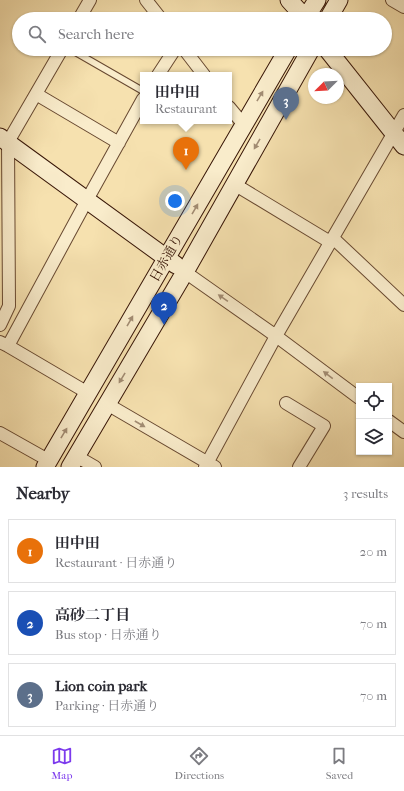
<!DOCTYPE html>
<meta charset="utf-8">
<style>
body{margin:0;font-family:"IM FELL French Canon","Noto Serif JP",serif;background:#f2f2f3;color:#2b2b33}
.controls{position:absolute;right:12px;bottom:12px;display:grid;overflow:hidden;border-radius:0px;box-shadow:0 1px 3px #0004}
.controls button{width:36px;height:36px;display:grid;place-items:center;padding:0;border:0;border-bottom:1px solid #e1e1e2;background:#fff;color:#2b2b33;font:20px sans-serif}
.compass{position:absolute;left:308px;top:68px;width:36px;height:36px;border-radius:50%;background:#fff;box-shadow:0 1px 3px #0004;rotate:246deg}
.you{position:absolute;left:175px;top:201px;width:14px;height:14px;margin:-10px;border:3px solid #fff;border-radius:50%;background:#1a73e8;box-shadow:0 0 0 6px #1a73e833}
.badge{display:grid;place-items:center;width:26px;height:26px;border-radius:50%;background:#7c3aed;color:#fff;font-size:13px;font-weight:700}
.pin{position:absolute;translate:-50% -33px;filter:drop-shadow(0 1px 2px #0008)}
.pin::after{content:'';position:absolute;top:21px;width:14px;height:12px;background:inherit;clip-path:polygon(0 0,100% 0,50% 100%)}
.popup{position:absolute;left:140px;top:72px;width:92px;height:52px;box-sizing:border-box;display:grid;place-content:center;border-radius:0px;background:#fff;filter:drop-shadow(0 1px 3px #0005);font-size:13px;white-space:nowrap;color:#7c7c81}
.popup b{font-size:15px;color:#2b2b33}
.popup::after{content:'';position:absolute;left:50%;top:100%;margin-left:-8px;border:8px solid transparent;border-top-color:#fff}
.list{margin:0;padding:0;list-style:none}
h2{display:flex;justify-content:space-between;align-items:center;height:52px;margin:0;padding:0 16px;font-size:17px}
h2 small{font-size:13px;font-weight:400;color:#7c7c81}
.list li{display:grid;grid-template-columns:26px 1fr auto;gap:12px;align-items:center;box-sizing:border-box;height:64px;margin:0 8px 8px;padding:0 8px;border:1px solid #e1e1e2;border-radius:0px}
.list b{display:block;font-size:15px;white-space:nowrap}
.list p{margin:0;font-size:13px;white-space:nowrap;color:#7c7c81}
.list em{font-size:13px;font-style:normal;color:#7c7c81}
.icon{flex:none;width:22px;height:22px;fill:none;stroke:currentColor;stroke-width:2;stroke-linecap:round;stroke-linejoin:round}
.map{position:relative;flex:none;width:404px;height:467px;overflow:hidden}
.search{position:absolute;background:#fff;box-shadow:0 1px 3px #0004;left:12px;right:12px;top:12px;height:44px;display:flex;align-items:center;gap:10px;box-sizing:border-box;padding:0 14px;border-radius:22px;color:#7c7c81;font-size:15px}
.sheet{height:268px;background:#fff}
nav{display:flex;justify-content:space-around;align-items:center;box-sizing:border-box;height:56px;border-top:1px solid #e1e1e2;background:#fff;font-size:11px;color:#7c7c81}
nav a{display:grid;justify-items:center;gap:2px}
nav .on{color:#7c3aed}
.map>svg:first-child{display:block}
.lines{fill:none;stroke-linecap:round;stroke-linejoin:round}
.lane-casing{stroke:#684931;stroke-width:8}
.street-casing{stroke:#684931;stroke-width:14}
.secondary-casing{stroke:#381607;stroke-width:19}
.lane{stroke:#f9eccb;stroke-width:6}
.street{stroke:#f9eccb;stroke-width:12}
.secondary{stroke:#f9eccb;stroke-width:17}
.oneway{fill:#a28c73}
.labels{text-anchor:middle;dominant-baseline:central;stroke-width:3;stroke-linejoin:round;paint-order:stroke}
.street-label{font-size:13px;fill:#381607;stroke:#f9eccb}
</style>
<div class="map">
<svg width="404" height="467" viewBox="0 0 404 467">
<rect width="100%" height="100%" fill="#f6e1af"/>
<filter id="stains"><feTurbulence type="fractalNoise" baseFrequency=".005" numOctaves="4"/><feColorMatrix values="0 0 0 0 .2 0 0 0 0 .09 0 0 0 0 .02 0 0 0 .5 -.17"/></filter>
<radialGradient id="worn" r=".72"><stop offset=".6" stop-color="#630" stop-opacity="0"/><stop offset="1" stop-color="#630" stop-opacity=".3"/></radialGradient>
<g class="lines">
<g class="lane-casing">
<path id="lane" d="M 70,49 L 143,91"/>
</g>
<g class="street-casing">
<path id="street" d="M 146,0 L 161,19
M 392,0 L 404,7
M 79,19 L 90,0
M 184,49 L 204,75
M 158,75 L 175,49
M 36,94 L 119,143
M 229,107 L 244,125
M 234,184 L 330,242
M 333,238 L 404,305
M 185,272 L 276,336 L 359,398
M 0,325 L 9,306 L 8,142 L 62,49
M 0,342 L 8,346 L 88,393
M 8,346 L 87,200 L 143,99
M 286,403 L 324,426 L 299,467
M 107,404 L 215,467
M 389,421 L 404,432
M 0,433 L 48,460
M 76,456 L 95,467
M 205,467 L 276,336 L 404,115"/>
</g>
<g class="secondary-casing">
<path id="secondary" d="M 289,0 L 306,19
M 305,19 L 317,0
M 328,19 L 339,0
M 327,49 L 404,146
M 0,137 L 176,265
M 45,467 L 88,393 L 288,49
M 70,467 L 185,272 L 311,49"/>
</g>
<use href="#lane" class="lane"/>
<use href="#street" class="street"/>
<use href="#secondary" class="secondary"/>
</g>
<defs><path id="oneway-solid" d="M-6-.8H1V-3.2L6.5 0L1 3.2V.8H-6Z"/></defs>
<g class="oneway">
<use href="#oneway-solid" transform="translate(260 96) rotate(-59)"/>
<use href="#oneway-solid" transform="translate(257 144) rotate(120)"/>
<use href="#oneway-solid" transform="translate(195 209) rotate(-60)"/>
<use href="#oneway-solid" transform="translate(223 298) rotate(-145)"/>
<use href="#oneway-solid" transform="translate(130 321) rotate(-60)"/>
<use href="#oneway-solid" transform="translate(328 375) rotate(-143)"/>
<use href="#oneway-solid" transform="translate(122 378) rotate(121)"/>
<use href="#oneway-solid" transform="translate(140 424) rotate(30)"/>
<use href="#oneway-solid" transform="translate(64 433) rotate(-59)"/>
</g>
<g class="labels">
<g class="street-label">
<text transform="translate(166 258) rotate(-60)">日赤通り</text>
</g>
</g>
<rect width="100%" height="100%" filter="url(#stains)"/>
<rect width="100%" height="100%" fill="url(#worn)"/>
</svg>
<div class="controls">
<button><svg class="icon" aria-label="locate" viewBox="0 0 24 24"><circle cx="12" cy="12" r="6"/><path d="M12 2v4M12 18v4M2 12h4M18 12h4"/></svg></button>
<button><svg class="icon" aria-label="layers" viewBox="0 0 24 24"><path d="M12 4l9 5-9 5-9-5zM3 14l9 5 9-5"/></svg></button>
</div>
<svg class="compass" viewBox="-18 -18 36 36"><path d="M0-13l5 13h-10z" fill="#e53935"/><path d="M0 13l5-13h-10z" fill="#7c7c81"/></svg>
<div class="you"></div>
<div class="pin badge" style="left:186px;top:170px;background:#e8710a">1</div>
<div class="popup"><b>田中田</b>Restaurant</div>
<div class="pin badge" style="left:164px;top:325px;background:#1a4fb4">2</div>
<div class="pin badge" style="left:286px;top:120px;background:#5c6f8a">3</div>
<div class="search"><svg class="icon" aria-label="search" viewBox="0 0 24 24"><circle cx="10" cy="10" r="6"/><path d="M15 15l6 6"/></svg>Search here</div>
</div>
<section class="sheet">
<h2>Nearby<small>3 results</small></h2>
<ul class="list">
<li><span class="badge" style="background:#e8710a">1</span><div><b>田中田</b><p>Restaurant · 日赤通り</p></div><em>20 m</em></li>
<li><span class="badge" style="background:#1a4fb4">2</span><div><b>高砂二丁目</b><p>Bus stop · 日赤通り</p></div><em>70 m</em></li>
<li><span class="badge" style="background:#5c6f8a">3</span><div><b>Lion coin park</b><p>Parking · 日赤通り</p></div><em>70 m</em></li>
</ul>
</section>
<nav>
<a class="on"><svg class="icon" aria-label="map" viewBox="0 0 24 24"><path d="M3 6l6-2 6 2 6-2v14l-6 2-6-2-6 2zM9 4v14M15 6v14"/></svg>Map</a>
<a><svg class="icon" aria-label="directions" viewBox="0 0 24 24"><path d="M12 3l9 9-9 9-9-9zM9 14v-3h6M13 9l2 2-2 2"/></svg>Directions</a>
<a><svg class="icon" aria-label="saved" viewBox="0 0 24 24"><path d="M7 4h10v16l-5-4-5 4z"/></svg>Saved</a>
</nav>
